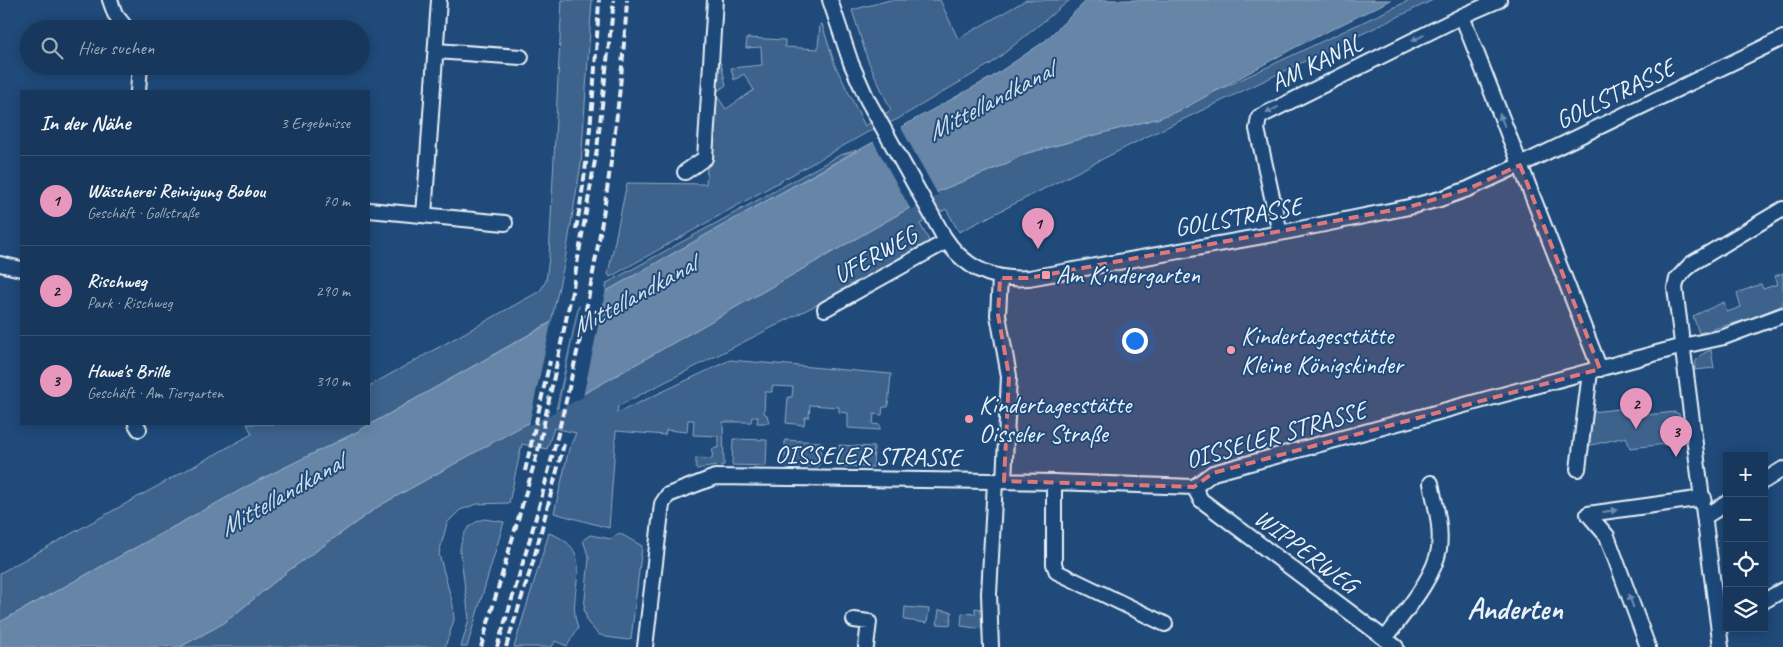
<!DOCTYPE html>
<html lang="de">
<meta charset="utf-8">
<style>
body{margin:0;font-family:Caveat,sans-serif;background:#244365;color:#f1f3f6}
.controls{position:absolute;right:15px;bottom:15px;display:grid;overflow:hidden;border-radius:0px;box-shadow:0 2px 12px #0003}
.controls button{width:45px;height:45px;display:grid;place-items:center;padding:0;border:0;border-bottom:1px solid #365272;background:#17385c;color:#f1f3f6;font:25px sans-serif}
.you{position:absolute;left:1134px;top:340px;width:18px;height:18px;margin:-12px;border:4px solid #fff;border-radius:50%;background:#1a73e8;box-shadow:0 0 0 8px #1a73e833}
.badge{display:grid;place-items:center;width:32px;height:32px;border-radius:50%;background:#e797bd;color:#111;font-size:16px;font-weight:700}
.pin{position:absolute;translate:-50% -41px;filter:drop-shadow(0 1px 2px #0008)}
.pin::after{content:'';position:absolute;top:26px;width:18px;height:15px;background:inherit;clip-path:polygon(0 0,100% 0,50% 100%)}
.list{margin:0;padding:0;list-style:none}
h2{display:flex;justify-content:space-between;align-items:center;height:65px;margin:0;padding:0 20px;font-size:21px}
h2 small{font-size:16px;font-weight:400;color:#9eacbb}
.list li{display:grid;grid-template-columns:32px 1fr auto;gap:15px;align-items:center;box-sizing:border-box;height:90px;padding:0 20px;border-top:1px solid #365272}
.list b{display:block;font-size:19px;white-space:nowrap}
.list p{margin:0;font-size:16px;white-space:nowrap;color:#9eacbb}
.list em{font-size:16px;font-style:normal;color:#9eacbb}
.icon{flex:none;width:28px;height:28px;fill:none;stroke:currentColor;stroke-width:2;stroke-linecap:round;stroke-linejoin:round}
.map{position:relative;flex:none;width:1783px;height:647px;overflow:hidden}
.search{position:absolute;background:#17385c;box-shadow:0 2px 12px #0003;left:20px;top:20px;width:350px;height:55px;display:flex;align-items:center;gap:12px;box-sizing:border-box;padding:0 18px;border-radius:28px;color:#9eacbb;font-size:19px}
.panel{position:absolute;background:#17385c;box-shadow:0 2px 12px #0003;left:20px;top:90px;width:350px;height:335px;border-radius:0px}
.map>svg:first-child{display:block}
.green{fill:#3c628c;stroke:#92aac2}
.water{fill:#6685a7;stroke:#9ab0c7}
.pier{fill:#1f4a7a}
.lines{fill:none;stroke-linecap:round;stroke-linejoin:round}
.street-casing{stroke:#e8f1f8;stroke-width:18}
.street{stroke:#1f4a7a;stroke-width:14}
.rail{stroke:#e8f1f8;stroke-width:4;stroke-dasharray:8 4;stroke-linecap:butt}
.oneway{fill:#6f8dac}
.marked{fill:#dd787b;fill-opacity:0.2;stroke:#dd787b;stroke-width:4;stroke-dasharray:10 6;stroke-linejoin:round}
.poi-dot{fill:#ff9aa2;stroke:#1f4a7a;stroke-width:2}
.labels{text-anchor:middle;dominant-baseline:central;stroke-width:4;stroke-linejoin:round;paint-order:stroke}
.street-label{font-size:25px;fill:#e8f1f8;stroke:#1f4a7a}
.poi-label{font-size:25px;fill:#e8f1f8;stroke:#1f4a7a;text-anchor:start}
.water-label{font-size:26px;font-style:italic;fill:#d4e1ec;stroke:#1f4a7a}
.district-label{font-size:30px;font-weight:bold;fill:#e8f1f8;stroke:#1f4a7a}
</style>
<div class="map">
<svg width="1783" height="647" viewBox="0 0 1783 647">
<rect width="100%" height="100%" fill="#1f4a7a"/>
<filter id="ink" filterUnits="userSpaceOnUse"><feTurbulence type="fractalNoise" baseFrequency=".02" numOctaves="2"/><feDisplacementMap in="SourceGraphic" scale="10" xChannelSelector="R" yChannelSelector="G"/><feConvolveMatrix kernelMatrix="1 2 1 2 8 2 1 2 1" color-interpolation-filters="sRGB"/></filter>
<g filter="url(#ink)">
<path class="green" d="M 562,0 L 592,0 L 581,164 L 565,260 L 551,322 L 355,433 L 257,481 L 0,622 L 0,573 L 252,434 L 247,424 L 369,424 L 369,386 L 540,291 L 546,281 L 549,257 Z
M 890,0 L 940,0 L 958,39 L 1026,0 L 1070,0 L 992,63 L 896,120 L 868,132 L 610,277 L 608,274 L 627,183 L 706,184 L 713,62 L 721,63 L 726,85 L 715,93 L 726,109 L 754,90 L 744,74 L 734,80 L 731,68 L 762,65 L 761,47 L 746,48 L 747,38 L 785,40 L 785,47 L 818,49 L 820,24 L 822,24 L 835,65 L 865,126 L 891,110 L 868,61 L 852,10 Z
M 1410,0 L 1433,0 L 1142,139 L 959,232 L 946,209 L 920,224 L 932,246 L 618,406 L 617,413 L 730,360 L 891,374 L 888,407 L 883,407 L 882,415 L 874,414 L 873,424 L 880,425 L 880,430 L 848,428 L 848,413 L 839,412 L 839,407 L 810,405 L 809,417 L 805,417 L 804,425 L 786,423 L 788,397 L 792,397 L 793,387 L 772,386 L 772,392 L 765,392 L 764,413 L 767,415 L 769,423 L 757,423 L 758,417 L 752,417 L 751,422 L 723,422 L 724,465 L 696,469 L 696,458 L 712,459 L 713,448 L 718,448 L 718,436 L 693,435 L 694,420 L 688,420 L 687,432 L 666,430 L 665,435 L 616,431 L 609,528 L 554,513 L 569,449 L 576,433 L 554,428 L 547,449 L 522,444 L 509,503 L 477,504 L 460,510 L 447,523 L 439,554 L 453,605 L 454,620 L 445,647 L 180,647 L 224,623 L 288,571 L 379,506 L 515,430 L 596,387 L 941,190 L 1004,165 L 1024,154 L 1159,118 Z
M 857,150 L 605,292 L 607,283 L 840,155 Z
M 1783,273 L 1783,305 L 1749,319 L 1699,333 L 1693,316 L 1724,302 L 1727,312 L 1741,307 L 1737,293 L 1761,284 L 1763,289 L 1778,284 L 1775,276 Z
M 1711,350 L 1714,368 L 1695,370 C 1694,359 1700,354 1711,350 Z
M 1645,406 L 1646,415 L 1675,412 L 1679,414 L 1685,442 L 1630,448 L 1626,437 L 1587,446 L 1592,412 Z
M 733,439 L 767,440 L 766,466 L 732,465 Z
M 785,440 L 822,442 L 819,466 L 785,466 Z
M 839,445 L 874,447 L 873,467 L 839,466 Z
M 484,519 L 504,522 L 467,647 L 461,647 L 469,619 L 460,550 C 462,534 467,524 484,519 Z
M 549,533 C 601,551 564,590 578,628 L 567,646 L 555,641 L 552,647 L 514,647 Z
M 619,533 L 642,546 L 631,639 L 628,640 L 606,637 L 598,634 L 588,623 L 584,609 L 589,558 L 583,540 L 590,535 L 611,539 Z
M 905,607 L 929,609 L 927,623 L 904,620 Z
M 975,608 L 981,609 L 983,629 L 961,626 L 962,613 L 975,614 Z
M 939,610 L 952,612 L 950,625 L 937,624 Z"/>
<path class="water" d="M 1087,0 L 1391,0 L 1294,48 L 1181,110 L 1159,118 L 1024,154 L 1004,165 L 941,190 L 596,387 L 515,430 L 379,506 L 288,571 L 224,623 L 180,647 L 0,647 L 0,622 L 257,481 L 355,433 L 757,206 L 992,77 L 1045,41 Z"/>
<path class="pier" d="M 899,124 L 938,195 L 911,210 L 872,139 Z
M 606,289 L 583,397 L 558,410 L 580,304 Z
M 578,305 L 555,412 L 529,425 L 552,319 Z"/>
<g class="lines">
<g class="street-casing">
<path id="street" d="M 110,0 L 115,14 L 127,29
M 830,0 L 851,63 L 867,99 L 944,237 C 964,268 993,281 1029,278 L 1280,233 L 1409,207 L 1440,199 L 1468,189 L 1520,165 L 1783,38
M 1462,16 L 1600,369
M 436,51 L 521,57
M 138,91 L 140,66
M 685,172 L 705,158 L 715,0
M 369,210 L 505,223
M 424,215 L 439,0
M 1280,233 L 1257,129 L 1259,117 L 1462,16 L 1499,0
M 0,264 L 21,269
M 1000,278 L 998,315 L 1009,376 L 1004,481
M 825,309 L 947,241
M 136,424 L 139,429
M 1578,469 L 1590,372
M 1764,481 L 1783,469
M 1054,482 L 1054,564 L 1057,572 L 1165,624
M 1194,487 L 1213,473 L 1683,346 L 1724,337 L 1783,315
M 1194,487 L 1201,500 L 1396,647
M 1588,514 L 1607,536 L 1648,647
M 1588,514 L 1704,498
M 1706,516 L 1727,503
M 1764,601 L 1783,590
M 854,620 L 869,622 L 866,647
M 1385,639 C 1403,614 1434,579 1439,549 C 1442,527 1435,504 1431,483
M 645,647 L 662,504 L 668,495 L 715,477 L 1054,482 L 1194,487
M 991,647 L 989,594 L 995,482
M 1721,647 L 1675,288 L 1677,279 L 1691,264 L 1783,209"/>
</g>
<use href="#street" class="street"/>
<path class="rail" d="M 576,229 C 590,153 595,77 599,0
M 525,471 L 550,361
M 481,647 L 539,447 L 573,287 L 597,149 L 614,0
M 497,647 C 564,438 614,220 627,0
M 506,647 L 533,562 L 564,444"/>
</g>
<defs><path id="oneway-solid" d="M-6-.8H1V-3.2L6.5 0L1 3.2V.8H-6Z" transform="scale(1.25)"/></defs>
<g class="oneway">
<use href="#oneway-solid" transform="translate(1418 38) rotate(154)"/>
<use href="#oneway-solid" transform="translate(1272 110) rotate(154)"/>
<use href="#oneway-solid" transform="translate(1502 120) rotate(-111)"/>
<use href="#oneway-solid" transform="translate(1610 511) rotate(-8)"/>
<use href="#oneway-solid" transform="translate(1631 601) rotate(-110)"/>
</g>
</g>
<path class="marked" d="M 1520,165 L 1600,369 L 1213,473 L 1194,487 L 1004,481 L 1009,376 L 998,315 L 1000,278 L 1029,278 L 1409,207 L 1468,189 Z"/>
<g class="poi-dot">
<rect x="1041" y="270" width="10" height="10" rx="2.5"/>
<circle cx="1231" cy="350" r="5"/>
<circle cx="969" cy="419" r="5"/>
</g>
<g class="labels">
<g class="street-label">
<text transform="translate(1316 63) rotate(-26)">AM KANAL</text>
<text transform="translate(1615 94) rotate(-26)">GOLLSTRASSE</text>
<text transform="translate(1238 217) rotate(-10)">GOLLSTRASSE</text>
<text transform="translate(875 255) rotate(-29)">UFERWEG</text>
<text transform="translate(1276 435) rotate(-16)">OISSELER STRASSE</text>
<text transform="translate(868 456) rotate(1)">OISSELER STRASSE</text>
<text transform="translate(1306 551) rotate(37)">WIPPERWEG</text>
</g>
<g class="poi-label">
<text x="1056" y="275">Am Kindergarten</text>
<text x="1241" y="336">Kindertagesstätte<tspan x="1241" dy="29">Kleine Königskinder</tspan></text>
<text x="979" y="405">Kindertagesstätte<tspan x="979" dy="29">Oisseler Straße</tspan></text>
</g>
<g class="water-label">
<text transform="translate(990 101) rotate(-28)">Mittellandkanal</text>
<text transform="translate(633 296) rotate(-29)">Mittellandkanal</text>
<text transform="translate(281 495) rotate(-30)">Mittellandkanal</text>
</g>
<g class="district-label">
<text x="1515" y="609">Anderten</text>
</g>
</g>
</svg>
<div class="controls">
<button>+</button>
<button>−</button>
<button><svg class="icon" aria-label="locate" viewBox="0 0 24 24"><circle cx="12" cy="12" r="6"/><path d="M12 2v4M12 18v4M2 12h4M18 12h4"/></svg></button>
<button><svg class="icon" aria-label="layers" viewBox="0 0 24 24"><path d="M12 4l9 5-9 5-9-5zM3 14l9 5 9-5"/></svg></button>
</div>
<div class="you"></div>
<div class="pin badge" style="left:1038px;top:249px">1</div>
<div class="pin badge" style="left:1636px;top:429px">2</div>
<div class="pin badge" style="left:1676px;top:457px">3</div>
<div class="search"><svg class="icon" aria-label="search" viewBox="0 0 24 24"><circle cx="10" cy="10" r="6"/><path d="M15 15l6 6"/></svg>Hier suchen</div>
<section class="panel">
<h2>In der Nähe<small>3 Ergebnisse</small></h2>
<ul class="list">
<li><span class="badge">1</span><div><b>Wäscherei Reinigung Bobou</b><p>Geschäft · Gollstraße</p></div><em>70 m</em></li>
<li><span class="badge">2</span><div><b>Rischweg</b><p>Park · Rischweg</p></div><em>290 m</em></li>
<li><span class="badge">3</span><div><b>Hawe's Brille</b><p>Geschäft · Am Tiergarten</p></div><em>310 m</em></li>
</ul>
</section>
</div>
